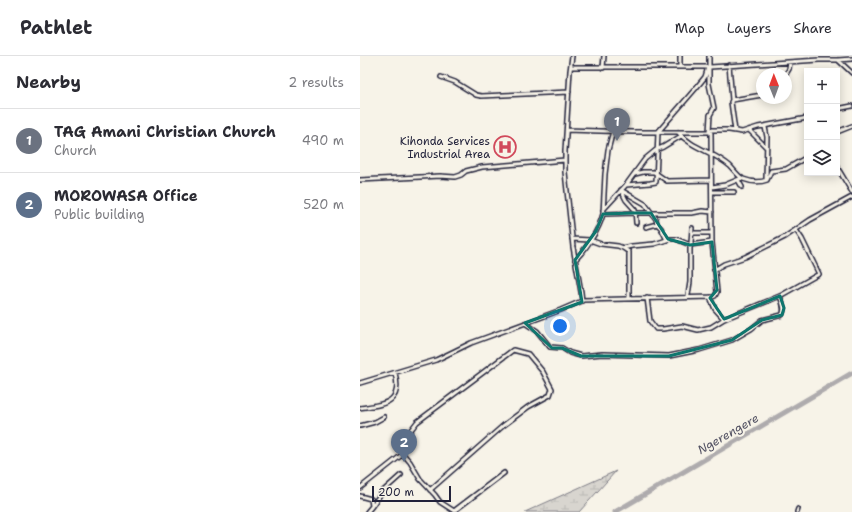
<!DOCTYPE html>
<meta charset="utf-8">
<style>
body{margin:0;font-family:"Shantell Sans",sans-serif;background:#f7f7f7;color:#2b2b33}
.controls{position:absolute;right:12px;top:12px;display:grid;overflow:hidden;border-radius:0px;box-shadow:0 2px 10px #0003}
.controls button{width:36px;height:36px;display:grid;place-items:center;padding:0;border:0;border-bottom:1px solid #e1e1e2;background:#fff;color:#2b2b33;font:20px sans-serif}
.compass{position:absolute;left:396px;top:12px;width:36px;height:36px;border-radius:50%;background:#fff;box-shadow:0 2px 10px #0003;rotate:359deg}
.scale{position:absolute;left:12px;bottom:10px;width:79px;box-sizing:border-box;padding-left:4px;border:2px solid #22223b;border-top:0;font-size:11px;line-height:14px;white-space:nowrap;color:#22223b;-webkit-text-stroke:3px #f7f3e8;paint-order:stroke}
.you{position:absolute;left:200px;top:270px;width:14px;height:14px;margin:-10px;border:3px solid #fff;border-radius:50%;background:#1a73e8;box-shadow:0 0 0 6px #1a73e833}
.badge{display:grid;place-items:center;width:26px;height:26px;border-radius:50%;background:#b45309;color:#fff;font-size:13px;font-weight:700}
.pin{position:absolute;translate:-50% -33px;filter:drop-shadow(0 1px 2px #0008)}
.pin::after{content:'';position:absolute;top:21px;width:14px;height:12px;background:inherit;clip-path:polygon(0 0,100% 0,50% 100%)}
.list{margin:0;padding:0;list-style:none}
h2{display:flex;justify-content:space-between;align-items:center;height:52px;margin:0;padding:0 16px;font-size:17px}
h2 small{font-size:13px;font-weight:400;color:#7c7c81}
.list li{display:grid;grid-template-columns:26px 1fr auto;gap:12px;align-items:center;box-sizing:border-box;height:64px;padding:0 16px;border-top:1px solid #e1e1e2}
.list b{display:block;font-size:15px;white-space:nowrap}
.list p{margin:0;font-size:13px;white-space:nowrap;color:#7c7c81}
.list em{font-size:13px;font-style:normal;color:#7c7c81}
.icon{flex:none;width:22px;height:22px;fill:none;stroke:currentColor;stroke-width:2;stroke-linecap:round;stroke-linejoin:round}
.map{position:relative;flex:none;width:492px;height:456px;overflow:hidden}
header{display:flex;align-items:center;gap:24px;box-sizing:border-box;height:56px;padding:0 20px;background:#fff;border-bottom:1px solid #e1e1e2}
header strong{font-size:19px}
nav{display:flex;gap:22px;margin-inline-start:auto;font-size:14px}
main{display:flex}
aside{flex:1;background:#fff}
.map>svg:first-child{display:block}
.wetland{fill:url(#wetland-marsh);stroke:#7d7c85}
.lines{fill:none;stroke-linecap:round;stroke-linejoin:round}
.river{stroke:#aeabad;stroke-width:5}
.street-casing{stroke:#22223b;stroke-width:6}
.street{stroke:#f7f3e8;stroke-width:3}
.marked{fill:none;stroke:#0f766e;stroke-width:3;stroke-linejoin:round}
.labels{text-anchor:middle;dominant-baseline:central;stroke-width:4;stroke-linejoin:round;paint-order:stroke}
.poi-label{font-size:11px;fill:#22223b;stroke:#f7f3e8;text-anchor:end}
.water-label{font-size:12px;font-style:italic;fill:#535263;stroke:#f7f3e8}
</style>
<header>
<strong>Pathlet</strong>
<nav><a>Map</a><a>Layers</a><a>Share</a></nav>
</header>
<main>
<aside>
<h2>Nearby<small>2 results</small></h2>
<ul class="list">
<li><span class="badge" style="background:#6b7280">1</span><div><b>TAG Amani Christian Church</b><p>Church</p></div><em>490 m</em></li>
<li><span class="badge" style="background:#5c6f8a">2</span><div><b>MOROWASA Office</b><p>Public building</p></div><em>520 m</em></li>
</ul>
</aside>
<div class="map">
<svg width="492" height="456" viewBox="0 0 492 456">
<defs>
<pattern id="wetland-marsh" width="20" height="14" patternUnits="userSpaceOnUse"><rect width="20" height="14" fill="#d8d5cf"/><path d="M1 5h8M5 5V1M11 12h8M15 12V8" fill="none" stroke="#b9b7b3"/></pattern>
</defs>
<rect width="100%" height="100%" fill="#f7f3e8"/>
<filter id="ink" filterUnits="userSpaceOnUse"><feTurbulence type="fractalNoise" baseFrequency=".025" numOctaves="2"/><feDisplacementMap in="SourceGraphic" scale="8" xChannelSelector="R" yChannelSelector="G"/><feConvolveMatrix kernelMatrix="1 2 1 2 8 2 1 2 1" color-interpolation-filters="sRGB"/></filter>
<g filter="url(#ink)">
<path class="wetland" d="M 256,415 L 219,456 L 165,456 Z"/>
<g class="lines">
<path class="river" d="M 255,456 L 492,317"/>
<g class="street-casing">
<path id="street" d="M 320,0 L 320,11
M 478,4 L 492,17
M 369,9 L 372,44 L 371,46 L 375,75
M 211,11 L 350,11 L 459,4 L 478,4 L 492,3
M 243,12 L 244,0
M 426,18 L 429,13 L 430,6
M 81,21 L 95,26 L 116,39 L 121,40 L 209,36
M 372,44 L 402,39
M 477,53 L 492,50
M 405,71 L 407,81 L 406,123
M 207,74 L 273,76 L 349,76
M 350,74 L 369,74 L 382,76 L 398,71 L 447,62
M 389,74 L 406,91
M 318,76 C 331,92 354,96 370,110 C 374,114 378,120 383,123 C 391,126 399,127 407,124 L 411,115 L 426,113 L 447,101
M 477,76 L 492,70
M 477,111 L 492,136
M 275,118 L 283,116 L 294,116 L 307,125 L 351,124
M 0,124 L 80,120 L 95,121 L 101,119 L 106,115 L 122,111 L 205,104
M 378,124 L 382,131
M 266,129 L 290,127 L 296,126 L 298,76 L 336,32 L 345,21 L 348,11
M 352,131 L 365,129 L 382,122
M 261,134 L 285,148 L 296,163 L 297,168 L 301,172 L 307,184
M 261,134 L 266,144 L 275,154 L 276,167
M 352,136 L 374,136
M 243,154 L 266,129 L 285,103 L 296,94 L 303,91 L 321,80
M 243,158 L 275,157 L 332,157 L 342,155 L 352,156
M 286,171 L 297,168
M 332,177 L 352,177
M 212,183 L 230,184 L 241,188 L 258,190 L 263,192 L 272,190 L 294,188 L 310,183 L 316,183 L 330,189 L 352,186
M 331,187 L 332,172
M 263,192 L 269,196 L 269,242
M 215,204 C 226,193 239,174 243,158 L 245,118 L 248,94 L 253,75
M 354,214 L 364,208 L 385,201 L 425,181 L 450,164 L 492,141
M 328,239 L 330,226 L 330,189
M 350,241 L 355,253 L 364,263
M 287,242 L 290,265 L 296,273 L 303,273 L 322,270 L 338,274 L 351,271 L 364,263 L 420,240 L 459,218 L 442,183 L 436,174
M 222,244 L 352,241 L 355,240 L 357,236 L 352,186 L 351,77 L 349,76 L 350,59 L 354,52 L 349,28 L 349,0
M 165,267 L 177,275 L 190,291 L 202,292 L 210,297 L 221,300 L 242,298 L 309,300 L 339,294 L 372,284 L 391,273 L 402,264 L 422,259 C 426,253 422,246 420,240
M 0,327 L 76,304 L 111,287 L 201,254 L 222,245 L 221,236 L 213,191 L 205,116 L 205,95 L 210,15 L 212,0
M 0,352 C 25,348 43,347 35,317
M 0,370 L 15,366 L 24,361
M 43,398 L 40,388 L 57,366 L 153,294 L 168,298 L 183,316 L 192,333 L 190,339 L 168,351 L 144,369 L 70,434
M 0,432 L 43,398 L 50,406 L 60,423 L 75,439 L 80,446 L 94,455 L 144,417
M 0,440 L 11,443 L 12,450 L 7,456
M 12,450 L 22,436 L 41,419
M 437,456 L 438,453"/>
</g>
<use href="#street" class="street"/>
</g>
</g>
<path class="marked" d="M 274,157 L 291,157 L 308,183 L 330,189 L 352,186 L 357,234 L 350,242 L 364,263 L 420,240 L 424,252 L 422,259 L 402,264 L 372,284 L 309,300 L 221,300 L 202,292 L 192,292 L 165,267 L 222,246 L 215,204 L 236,175 L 243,158 Z"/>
<defs>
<g id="hospital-ring" transform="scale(1.15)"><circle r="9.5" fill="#f7f3e8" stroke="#d1495b" stroke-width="1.5"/><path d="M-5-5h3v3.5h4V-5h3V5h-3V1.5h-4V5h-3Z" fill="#d1495b"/></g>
</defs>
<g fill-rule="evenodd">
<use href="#hospital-ring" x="145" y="91"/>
</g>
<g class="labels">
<g class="poi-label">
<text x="130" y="85">Kihonda Services<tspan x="130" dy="13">Industrial Area</tspan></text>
</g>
<g class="water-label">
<text transform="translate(368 378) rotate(-30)">Ngerengere</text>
</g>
</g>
</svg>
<div class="controls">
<button>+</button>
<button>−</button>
<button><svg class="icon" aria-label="layers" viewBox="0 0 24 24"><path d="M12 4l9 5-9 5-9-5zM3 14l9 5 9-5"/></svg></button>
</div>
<svg class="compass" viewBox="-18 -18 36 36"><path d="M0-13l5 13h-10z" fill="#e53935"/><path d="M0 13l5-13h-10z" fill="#7c7c81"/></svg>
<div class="scale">200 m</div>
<div class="you"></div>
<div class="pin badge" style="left:257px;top:85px;background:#6b7280">1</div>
<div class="pin badge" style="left:44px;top:406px;background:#5c6f8a">2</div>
</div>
</main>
